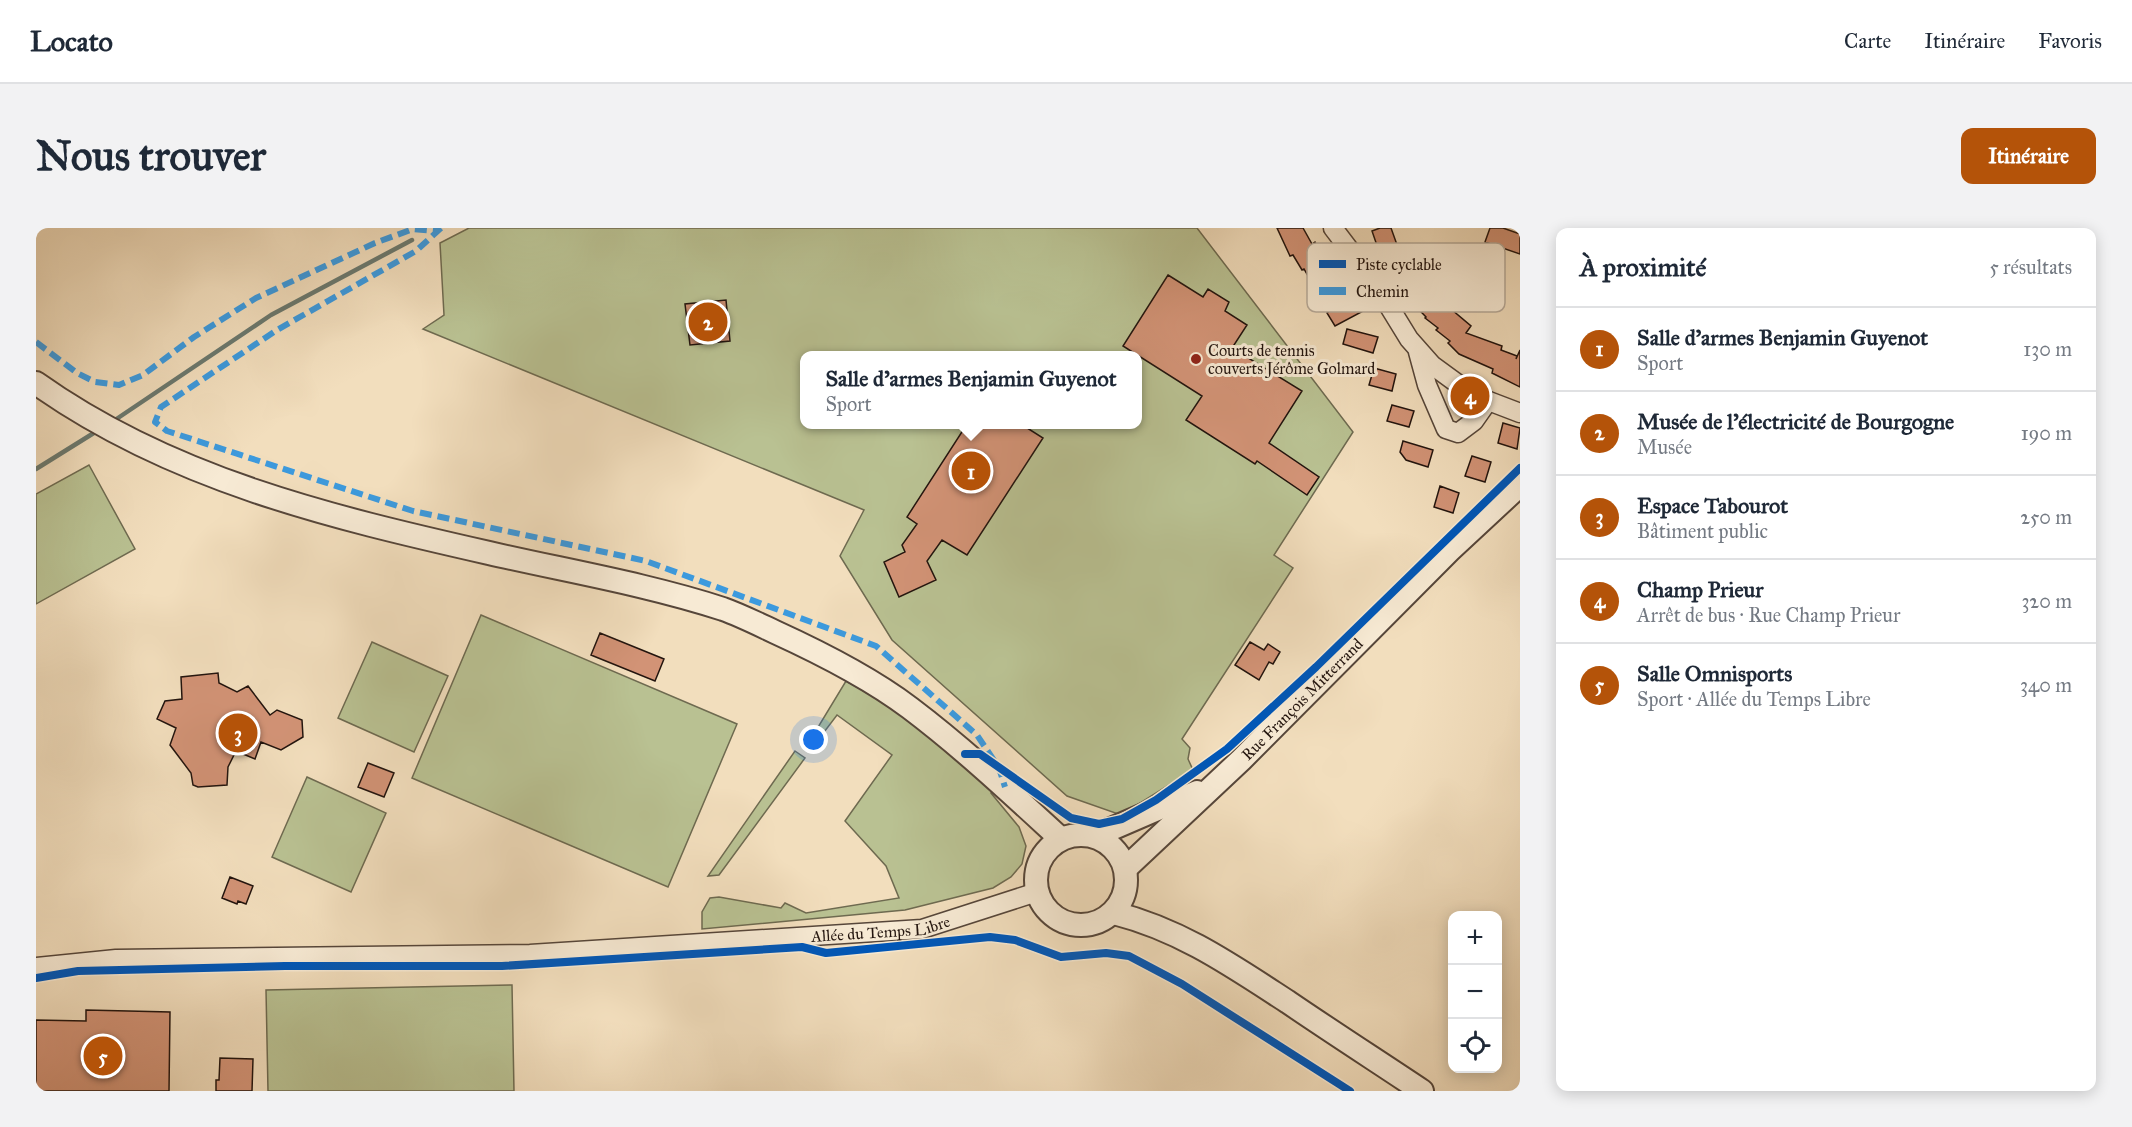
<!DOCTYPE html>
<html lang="fr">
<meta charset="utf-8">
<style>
body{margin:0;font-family:"IM FELL Great Primer",serif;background:#f2f2f3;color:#1f2937}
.controls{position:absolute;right:18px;bottom:18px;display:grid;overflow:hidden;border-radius:12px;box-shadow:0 3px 15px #0003}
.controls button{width:54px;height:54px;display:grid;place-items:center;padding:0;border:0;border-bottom:2px solid #e0e1e3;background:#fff;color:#1f2937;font:30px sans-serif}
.you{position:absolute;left:778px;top:512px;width:21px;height:21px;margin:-15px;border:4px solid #fff;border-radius:50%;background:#1a73e8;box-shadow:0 0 0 9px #1a73e833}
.badge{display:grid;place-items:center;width:39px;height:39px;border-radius:50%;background:#b45309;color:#fff;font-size:20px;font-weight:700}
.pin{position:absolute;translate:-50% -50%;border:3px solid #fff;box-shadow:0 2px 6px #0006}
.popup{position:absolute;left:764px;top:123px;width:342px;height:78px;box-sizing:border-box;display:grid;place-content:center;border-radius:12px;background:#fff;filter:drop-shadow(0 2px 4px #0005);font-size:20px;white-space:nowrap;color:#747a83}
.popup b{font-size:22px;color:#1f2937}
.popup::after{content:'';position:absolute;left:50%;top:100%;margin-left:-12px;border:12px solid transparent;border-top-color:#fff}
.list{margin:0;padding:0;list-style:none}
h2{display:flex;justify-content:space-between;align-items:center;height:78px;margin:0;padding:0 24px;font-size:26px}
h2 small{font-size:20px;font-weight:400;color:#747a83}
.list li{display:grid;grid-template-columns:39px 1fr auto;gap:18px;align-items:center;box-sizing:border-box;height:84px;padding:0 24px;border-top:2px solid #e0e1e3}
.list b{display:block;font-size:22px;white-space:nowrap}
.list p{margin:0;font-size:20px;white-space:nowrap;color:#747a83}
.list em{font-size:20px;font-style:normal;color:#747a83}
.icon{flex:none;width:33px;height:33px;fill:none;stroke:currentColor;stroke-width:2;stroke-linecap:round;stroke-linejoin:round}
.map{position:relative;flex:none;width:1484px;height:863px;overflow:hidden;border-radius:12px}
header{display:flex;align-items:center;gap:36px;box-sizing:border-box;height:84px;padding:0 30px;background:#fff;border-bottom:2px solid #e0e1e3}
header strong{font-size:28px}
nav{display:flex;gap:33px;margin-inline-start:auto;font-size:21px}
.intro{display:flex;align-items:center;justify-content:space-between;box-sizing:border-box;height:144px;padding:0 36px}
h1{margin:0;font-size:42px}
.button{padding:15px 27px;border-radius:12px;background:#b45309;color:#fff;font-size:21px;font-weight:700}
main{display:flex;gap:36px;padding:0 36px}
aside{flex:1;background:#fff;border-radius:12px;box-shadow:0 3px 15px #0003}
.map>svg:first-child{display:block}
.green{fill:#b9c192;stroke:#6e6a50;stroke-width:1.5;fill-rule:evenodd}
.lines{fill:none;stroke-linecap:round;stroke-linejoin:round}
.stream{stroke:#6b796f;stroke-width:4.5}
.building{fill:#d29376;stroke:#22140e;stroke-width:1.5}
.minor-casing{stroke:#56463a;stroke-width:21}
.tertiary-casing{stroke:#56463a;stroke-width:26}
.minor{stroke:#f7ead4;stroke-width:18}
.tertiary{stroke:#f7ead4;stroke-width:22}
.quiet{stroke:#3c9ade;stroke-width:6;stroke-dasharray:12 6;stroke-linecap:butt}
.cycleway-casing{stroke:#f7ead4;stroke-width:11}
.cycleway{stroke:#0057b8;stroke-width:8}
.poi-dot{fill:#8f2418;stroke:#f7ead4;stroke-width:2}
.labels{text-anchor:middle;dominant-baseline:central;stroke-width:6;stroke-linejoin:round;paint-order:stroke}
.poi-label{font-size:16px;fill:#22140e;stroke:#f7ead4;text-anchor:start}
.street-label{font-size:16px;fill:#22140e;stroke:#f7ead4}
.key{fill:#f7ead4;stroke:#b7aa99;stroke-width:1.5}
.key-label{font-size:16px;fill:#22140e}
</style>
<header>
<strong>Locato</strong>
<nav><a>Carte</a><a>Itinéraire</a><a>Favoris</a></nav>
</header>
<div class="intro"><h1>Nous trouver</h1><a class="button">Itinéraire</a></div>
<main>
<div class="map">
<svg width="1484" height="863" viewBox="0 0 1484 863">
<rect width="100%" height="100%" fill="#f2debd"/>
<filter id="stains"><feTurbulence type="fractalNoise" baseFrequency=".00333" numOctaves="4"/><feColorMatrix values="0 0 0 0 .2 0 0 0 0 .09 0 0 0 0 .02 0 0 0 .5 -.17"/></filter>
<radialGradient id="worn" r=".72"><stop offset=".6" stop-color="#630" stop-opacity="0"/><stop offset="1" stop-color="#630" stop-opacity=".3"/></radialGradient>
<path class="green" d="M 433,0 L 1161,0 L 1317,204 L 1238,327 L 1257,340 L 1146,511 L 1154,520 L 1152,531 L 1157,542 L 1085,587 L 1031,568 L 856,412 L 804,328 L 828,282 L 387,101 L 408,87 L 404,15 ZM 768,128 L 1102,128 L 1102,196 L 768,196 Z
M 53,237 L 99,321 L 0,376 L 0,266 Z
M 445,387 L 701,496 L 632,659 L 376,550 Z
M 336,414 L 412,448 L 378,524 L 302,490 Z
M 810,453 C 865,482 910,522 956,562 L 955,565 L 983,599 L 990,618 L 986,636 L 975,649 L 957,660 L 869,682 L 666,701 L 666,684 L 674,670 L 683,669 L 745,680 L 749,675 L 770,685 L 863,670 L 850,638 L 809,593 L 856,527 L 801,487 L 773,524 L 770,519 Z
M 759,523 L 769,530 L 683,647 L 672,648 Z
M 271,549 L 350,585 L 315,664 L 236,629 Z
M 476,757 L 478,863 L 232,863 L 230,762 Z"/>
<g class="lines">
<path class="stream" d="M 76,194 L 235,87 L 376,12
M 0,241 L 61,203"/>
</g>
<path class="building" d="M 1241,0 L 1267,0 L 1276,16 L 1279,14 L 1287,29 L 1290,27 L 1320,68 L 1321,63 L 1331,81 L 1299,98 L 1291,85 L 1295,82 L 1279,53 L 1276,55 L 1268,41 L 1266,42 L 1257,27 L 1254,28 Z
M 1344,0 L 1355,0 L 1365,28 L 1347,35 L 1336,3 Z
M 1454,0 L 1467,0 L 1484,6 L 1484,26 L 1449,14 Z
M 1371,42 L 1412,73 L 1409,76 L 1435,98 L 1430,105 L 1466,118 L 1465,122 L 1481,128 L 1480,131 L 1484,122 L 1484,159 L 1456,145 L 1457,141 L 1423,126 L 1412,115 L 1414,113 L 1400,102 L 1402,100 L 1389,90 L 1390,89 L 1359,57 Z
M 1132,47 L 1167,69 L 1172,61 L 1193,74 L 1189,83 L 1211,97 L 1196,120 L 1266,163 L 1233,215 L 1283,249 L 1271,267 L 1221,233 L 1219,236 L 1150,192 L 1166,168 L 1087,118 Z
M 690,72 L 694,113 L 654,117 L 649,76 Z
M 1311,101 L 1342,109 L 1337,125 L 1307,116 Z
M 1338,140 L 1360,146 L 1356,163 L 1333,157 Z
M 1356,177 L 1378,183 L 1373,199 L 1351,193 Z
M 1467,195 L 1484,200 L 1481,221 L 1462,215 Z
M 931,196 L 985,196 L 1007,210 L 931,327 L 906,312 L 891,333 L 900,352 L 863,369 L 848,334 L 869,324 L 866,317 L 881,296 L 871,289 Z
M 1367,213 L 1397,222 L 1392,239 L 1370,232 L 1364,224 Z
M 1436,228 L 1455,234 L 1449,254 L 1429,248 Z
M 1404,258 L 1423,265 L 1417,285 L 1398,279 Z
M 564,405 L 628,431 L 619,453 L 555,427 Z
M 1214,414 L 1228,422 L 1232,416 L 1244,424 L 1237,436 L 1233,434 L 1223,452 L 1199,437 Z
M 182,445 L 183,455 L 201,464 L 212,458 L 234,487 L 241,482 L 266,492 L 267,509 L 245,522 L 225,514 L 219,531 L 200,523 L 192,539 L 191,557 L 162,559 L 157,557 L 155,545 L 134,517 L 140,500 L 121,491 L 129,473 L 146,471 L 145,449 Z
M 332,535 L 358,545 L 348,569 L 322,559 Z
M 194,649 L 217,658 L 210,676 L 202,673 L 201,676 L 186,670 Z
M 50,782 L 134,784 L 133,863 L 0,863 L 0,792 L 50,793 Z
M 184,830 L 217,831 L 216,863 L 180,863 L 180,852 L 183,852 Z"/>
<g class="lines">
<g class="minor-casing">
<g id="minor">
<path d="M 1297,0 L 1338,54 L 1373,111 L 1396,137 L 1437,167 L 1484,185"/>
<path d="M 1382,124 L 1391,157 L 1410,201 L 1422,205 L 1438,193 L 1452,173"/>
<path id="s1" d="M 0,739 L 80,731 L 494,726 L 886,701 L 1001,664"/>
</g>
</g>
<g class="tertiary-casing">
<g id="tertiary">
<path d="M 0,155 C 135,251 294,289 453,325 C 531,343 610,356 687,381 C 704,387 722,396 739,404 C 785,425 833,449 874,480 C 927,520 976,566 1025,611"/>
<circle cx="1045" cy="652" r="45"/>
<path d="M 1059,608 L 1161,564"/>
<path id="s2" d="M 1090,640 L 1205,532 L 1413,323 L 1484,257"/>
<path d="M 1078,685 C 1145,702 1195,737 1252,774 C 1296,804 1341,833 1386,863"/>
</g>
</g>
<use href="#minor" class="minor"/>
<use href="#tertiary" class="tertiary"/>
<path class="quiet" d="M 405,0 L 380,23 L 241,102 L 125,179 L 119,194 L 131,203 L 377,283 L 610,333 L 840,418 L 941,507 L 963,540 L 969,559
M 0,114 L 41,145 L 59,154 L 83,157 L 107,147 L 158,109 L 220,70 L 339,15 L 377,1 L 400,3"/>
<g class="cycleway-casing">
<path id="cycleway" d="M 929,526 L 944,526 L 1035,590 L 1063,596 L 1086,591 L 1120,572 L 1191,521 L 1280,439 L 1484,240
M 0,750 L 42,743 L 249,738 L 466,738 L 766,719 L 790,725 L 954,709 L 979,712 L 1025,729 L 1070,725 L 1093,728 L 1146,756 L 1314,863"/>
</g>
<use href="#cycleway" class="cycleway"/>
</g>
<circle class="poi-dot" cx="1160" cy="131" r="6"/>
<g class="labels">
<g class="poi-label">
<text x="1172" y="122">Courts de tennis<tspan x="1172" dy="18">couverts Jérôme Golmard</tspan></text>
</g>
<g class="street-label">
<text stroke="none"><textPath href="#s2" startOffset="244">Rue François Mitterrand</textPath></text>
<text stroke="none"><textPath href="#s1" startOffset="846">Allée du Temps Libre</textPath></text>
</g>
</g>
<rect x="1271" y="15" width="198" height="69" rx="9" class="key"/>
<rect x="1283" y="32" width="27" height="8" fill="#0057b8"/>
<rect x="1283" y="59" width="27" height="8" fill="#3c9ade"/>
<g class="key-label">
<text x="1320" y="42">Piste cyclable</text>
<text x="1320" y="69">Chemin</text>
</g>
<rect width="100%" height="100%" filter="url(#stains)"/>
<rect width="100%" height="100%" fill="url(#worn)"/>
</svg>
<div class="controls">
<button>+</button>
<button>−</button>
<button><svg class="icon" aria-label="locate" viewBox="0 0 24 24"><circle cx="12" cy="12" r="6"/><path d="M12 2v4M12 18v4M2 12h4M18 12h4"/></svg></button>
</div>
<div class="you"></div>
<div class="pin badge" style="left:935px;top:243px">1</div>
<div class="popup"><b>Salle d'armes Benjamin Guyenot</b>Sport</div>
<div class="pin badge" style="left:672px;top:94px">2</div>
<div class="pin badge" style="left:202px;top:505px">3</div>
<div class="pin badge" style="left:1434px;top:168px">4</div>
<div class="pin badge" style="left:67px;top:828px">5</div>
</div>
<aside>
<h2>À proximité<small>5 résultats</small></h2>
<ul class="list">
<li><span class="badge">1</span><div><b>Salle d'armes Benjamin Guyenot</b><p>Sport</p></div><em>130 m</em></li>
<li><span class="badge">2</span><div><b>Musée de l'électricité de Bourgogne</b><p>Musée</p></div><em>190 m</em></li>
<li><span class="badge">3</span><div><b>Espace Tabourot</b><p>Bâtiment public</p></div><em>250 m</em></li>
<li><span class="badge">4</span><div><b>Champ Prieur</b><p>Arrêt de bus · Rue Champ Prieur</p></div><em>320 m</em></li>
<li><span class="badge">5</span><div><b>Salle Omnisports</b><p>Sport · Allée du Temps Libre</p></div><em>340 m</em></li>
</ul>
</aside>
</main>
